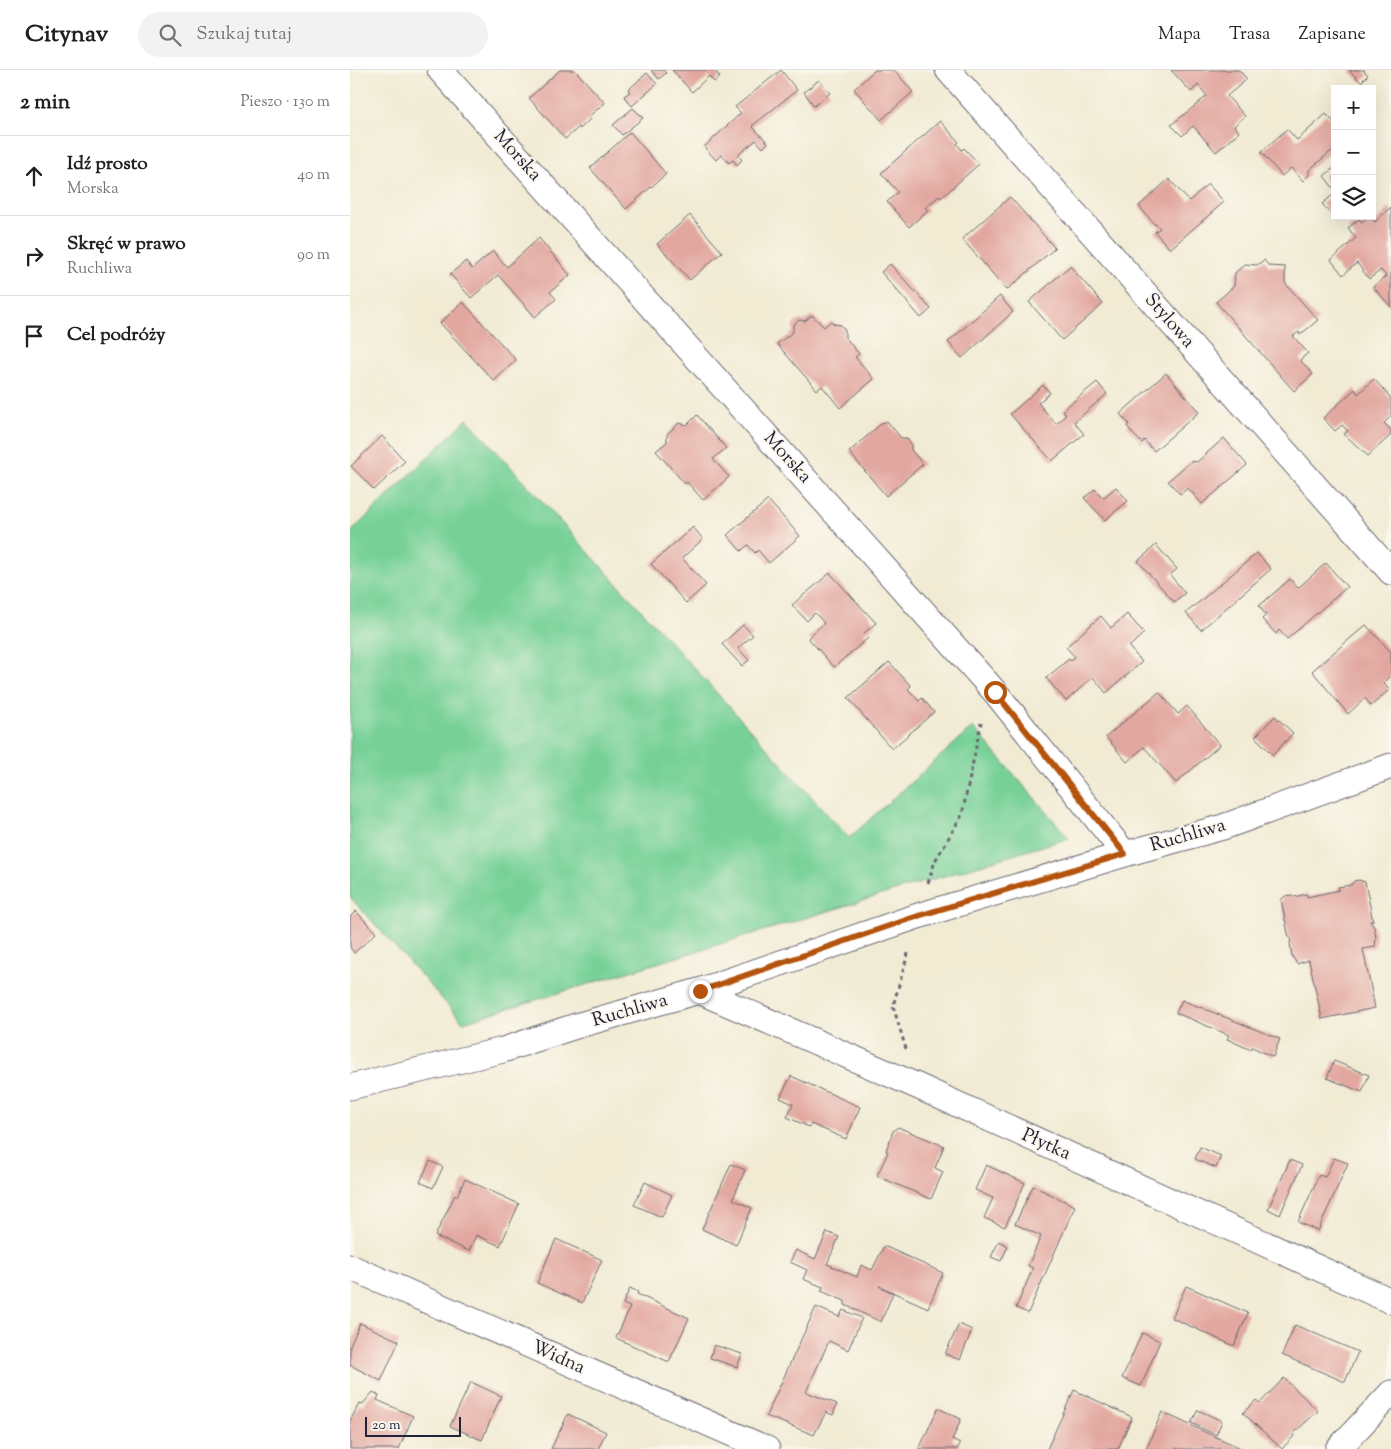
<!DOCTYPE html>
<html lang="pl">
<meta charset="utf-8">
<style>
body{margin:0;font-family:"Sorts Mill Goudy",serif;background:#f2f2f2;color:#202124}
.controls{position:absolute;right:15px;top:15px;display:grid;overflow:hidden;border-radius:0px;box-shadow:0 5px 20px #0002}
.controls button{width:45px;height:45px;display:grid;place-items:center;padding:0;border:0;border-bottom:1px solid #e0e0e0;background:#fff;color:#202124;font:25px sans-serif}
.scale{position:absolute;left:15px;bottom:12px;width:96px;box-sizing:border-box;padding-left:5px;border:2px solid #22223b;border-top:0;font-size:14px;line-height:18px;white-space:nowrap;color:#22223b;-webkit-text-stroke:4px #fbf7ec;paint-order:stroke}
.stop{position:absolute;width:15px;height:15px;margin:-11px;border:4px solid #b45309;border-radius:50%;background:#fff}
.stop.end{background:#b45309;border-color:#fff;box-shadow:0 1px 5px #0008}
.list{margin:0;padding:0;list-style:none}
h2{display:flex;justify-content:space-between;align-items:center;height:65px;margin:0;padding:0 20px;font-size:21px}
h2 small{font-size:16px;font-weight:400;color:#757577}
.list li{display:grid;grid-template-columns:32px 1fr auto;gap:15px;align-items:center;box-sizing:border-box;height:80px;padding:0 20px;border-top:1px solid #e0e0e0}
.list b{display:block;font-size:19px;white-space:nowrap}
.list p{margin:0;font-size:16px;white-space:nowrap;color:#757577}
.list em{font-size:16px;font-style:normal;color:#757577}
.icon{flex:none;width:28px;height:28px;fill:none;stroke:currentColor;stroke-width:2;stroke-linecap:round;stroke-linejoin:round}
.map{position:relative;flex:none;width:1041px;height:1379px;overflow:hidden}
header{display:flex;align-items:center;gap:30px;box-sizing:border-box;height:70px;padding:0 25px;background:#fff;border-bottom:1px solid #e0e0e0}
header strong{font-size:24px}
nav{display:flex;gap:28px;margin-inline-start:auto;font-size:18px}
.search{width:350px;height:45px;background:#f2f2f2;display:flex;align-items:center;gap:12px;box-sizing:border-box;padding:0 18px;border-radius:28px;color:#757577;font-size:19px}
main{display:flex}
aside{flex:1;background:#fff}
.map>svg:first-child{display:block}
.green{fill:#77d197;stroke:#4c7a69}
.building{fill:#e2a8a0}
.lines{fill:none;stroke-linecap:round;stroke-linejoin:round}
.minor-casing{stroke:#6a6871;stroke-width:27}
.path{stroke:#6a6871;stroke-width:3;stroke-dasharray:4 4;stroke-linecap:butt}
.minor{stroke:#fff;stroke-width:25}
.route{stroke:#b45309;stroke-width:6}
.labels{text-anchor:middle;dominant-baseline:central;stroke-width:4;stroke-linejoin:round;paint-order:stroke}
.street-label{font-size:19px;fill:#22223b;stroke:#fbf7ec}
</style>
<header>
<strong>Citynav</strong>
<div class="search"><svg class="icon" aria-label="search" viewBox="0 0 24 24"><circle cx="10" cy="10" r="6"/><path d="M15 15l6 6"/></svg>Szukaj tutaj</div>
<nav><a>Mapa</a><a>Trasa</a><a>Zapisane</a></nav>
</header>
<main>
<aside>
<h2>2 min<small>Pieszo · 130 m</small></h2>
<ul class="list">
<li><svg class="icon" aria-label="ahead" viewBox="0 0 24 24"><path d="M12 20V5M6 11l6-6 6 6"/></svg><div><b>Idź prosto</b><p>Morska</p></div><em>40 m</em></li>
<li><svg class="icon" aria-label="right" viewBox="0 0 24 24"><path d="M7 20v-9h11M14 6l5 5-5 5"/></svg><div><b>Skręć w prawo</b><p>Ruchliwa</p></div><em>90 m</em></li>
<li><svg class="icon" aria-label="arrive" viewBox="0 0 24 24"><path d="M6 21V4h12l-3 4 3 4H6"/></svg><div><b>Cel podróży</b></div></li>
</ul>
</aside>
<div class="map">
<svg width="1041" height="1379" viewBox="0 0 1041 1379">
<rect width="100%" height="100%" fill="#fbf7ec"/>
<filter id="ink" filterUnits="userSpaceOnUse"><feTurbulence type="fractalNoise" baseFrequency=".02" numOctaves="2"/><feDisplacementMap in="SourceGraphic" scale="10" xChannelSelector="R" yChannelSelector="G"/><feConvolveMatrix kernelMatrix="1 2 1 2 8 2 1 2 1" color-interpolation-filters="sRGB"/></filter>
<filter id="wash" filterUnits="userSpaceOnUse"><feTurbulence type="fractalNoise" baseFrequency=".0096" numOctaves="4" result="noise"/><feDisplacementMap in="SourceGraphic" scale="20" xChannelSelector="R" yChannelSelector="G"/><feGaussianBlur stdDeviation="1.12" result="paint"/><feColorMatrix in="noise" values="0 0 0 0 0 0 0 0 0 0 0 0 0 0 0 0 0 1.4 0 .05"/><feComposite in="paint" operator="in"/></filter>
<g filter="url(#wash)">
<rect width="100%" height="100%" fill="#f1ebd4"/>
<path class="green" d="M 117,349 L 499,768 L 623,657 L 719,768 L 113,952 L 0,827 L 0,463 Z"/>
<g id="blocks">
<path class="building" d="M 210,0 L 225,0 L 255,33 L 239,46 L 241,48 L 230,59 L 229,57 L 215,69 L 179,28 Z
M 301,0 L 314,0 L 316,3 L 309,9 Z
M 322,0 L 364,0 L 370,7 L 364,12 L 359,6 L 342,22 Z
M 431,0 L 447,20 L 402,56 L 418,73 L 413,78 L 406,70 L 388,85 L 392,90 L 387,95 L 383,90 L 379,93 L 372,85 L 366,90 L 354,77 L 391,43 L 385,37 Z
M 525,0 L 544,0 L 563,22 L 531,50 L 504,19 Z
M 821,0 L 889,0 L 897,9 L 877,26 L 895,46 L 884,56 L 889,62 L 866,82 L 843,56 L 832,66 L 821,55 L 857,26 L 848,15 L 841,22 Z
M 999,0 L 1015,0 L 1014,1 L 1018,5 L 1011,12 Z
M 297,3 L 307,14 L 282,36 L 274,26 L 280,22 L 278,20 Z
M 469,10 L 480,23 L 464,36 L 454,22 Z
M 283,38 L 293,48 L 272,65 L 263,55 Z
M 976,44 L 985,53 L 985,78 L 959,100 L 959,105 L 953,111 L 941,98 L 932,106 L 911,82 L 937,59 L 947,70 Z
M 590,51 L 609,72 L 607,74 L 612,80 L 614,78 L 629,94 L 591,128 L 589,126 L 575,138 L 578,140 L 559,157 L 537,132 L 548,122 L 531,103 Z
M 280,62 L 316,104 L 276,139 L 240,98 Z
M 985,97 L 985,120 L 974,106 Z
M 819,109 L 839,131 L 858,114 L 874,132 L 820,179 L 805,162 L 810,158 L 806,154 L 805,155 L 789,136 Z
M 985,123 L 985,146 L 994,146 L 988,151 L 972,134 Z
M 660,127 L 705,178 L 657,220 L 612,169 Z
M 1041,137 L 1041,237 L 1023,217 L 1036,206 L 1031,200 L 1019,209 L 1007,193 L 993,205 L 981,190 L 1006,168 L 998,158 L 1009,149 L 1012,152 L 1019,146 L 1025,152 Z
M 340,145 L 372,182 L 340,210 L 307,174 Z
M 189,168 L 220,205 L 200,222 L 206,229 L 185,247 L 148,205 L 121,228 L 100,204 L 116,191 L 122,199 L 143,181 L 157,197 Z
M 914,190 L 919,196 L 935,197 L 935,213 L 968,250 L 950,265 L 949,262 L 943,266 L 958,283 L 950,290 L 963,304 L 944,321 L 866,232 L 884,216 L 885,203 L 895,194 L 907,195 Z
M 540,194 L 581,239 L 571,248 L 531,202 Z
M 720,196 L 753,234 L 712,270 L 679,232 Z
M 650,226 L 663,242 L 612,288 L 598,272 Z
M 113,232 L 166,290 L 144,311 L 90,253 Z
M 462,245 L 474,257 L 481,251 L 484,254 L 491,255 L 495,260 L 495,267 L 509,284 L 505,287 L 524,309 L 490,338 L 472,316 L 467,320 L 427,274 L 443,262 L 443,255 L 449,250 L 455,251 Z
M 816,303 L 849,342 L 804,381 L 794,370 L 792,373 L 784,365 L 777,356 L 779,354 L 770,344 Z
M 1024,309 L 1041,328 L 1041,346 L 1034,353 L 1041,360 L 1041,365 L 1018,386 L 994,364 L 998,361 L 992,355 L 985,361 L 973,348 L 1005,319 L 1008,324 Z
M 747,312 L 757,324 L 724,352 L 734,364 L 702,391 L 660,344 L 693,315 L 700,323 L 688,333 L 706,354 L 716,345 L 713,340 Z
M 347,345 L 376,378 L 363,389 L 379,407 L 353,430 L 337,412 L 335,414 L 306,381 L 317,372 L 317,364 L 329,353 L 337,355 Z
M 537,351 L 551,368 L 557,368 L 561,374 L 561,380 L 573,394 L 536,426 L 499,382 L 533,352 L 534,353 Z
M 32,366 L 55,391 L 24,420 L 1,396 Z
M 874,368 L 897,395 L 852,434 L 838,418 L 830,424 L 818,411 L 841,391 L 847,392 Z
M 766,417 L 778,431 L 755,450 L 734,428 L 745,419 L 753,428 Z
M 418,430 L 450,466 L 419,493 L 408,480 L 405,483 L 398,475 L 391,481 L 377,465 Z
M 343,457 L 353,469 L 332,488 L 356,515 L 336,533 L 301,494 Z
M 806,475 L 827,499 L 820,505 L 835,523 L 824,532 L 788,491 Z
M 907,483 L 921,499 L 851,560 L 836,543 Z
M 976,493 L 997,517 L 937,569 L 929,560 L 926,564 L 912,549 L 916,545 L 909,536 L 940,509 L 948,518 Z
M 480,503 L 526,553 L 514,563 L 518,568 L 484,597 L 458,568 L 474,553 L 465,543 L 457,551 L 442,535 Z
M 777,544 L 794,563 L 779,577 L 792,592 L 756,623 L 743,607 L 716,631 L 696,608 L 719,589 L 721,591 L 725,587 L 716,577 L 751,546 L 761,558 Z
M 393,555 L 403,565 L 388,578 L 399,590 L 392,596 L 372,574 Z
M 1016,555 L 1041,582 L 1041,606 L 1034,613 L 1039,620 L 1021,636 L 1015,628 L 998,644 L 962,601 Z
M 539,592 L 561,616 L 558,619 L 569,631 L 572,628 L 584,642 L 542,679 L 498,628 Z
M 809,622 L 828,644 L 837,636 L 870,675 L 826,713 L 794,677 L 777,692 L 756,667 Z
M 925,646 L 943,663 L 923,685 L 905,667 Z
M 1009,810 L 1015,812 L 1023,851 L 1020,851 L 1024,857 L 1026,868 L 1025,877 L 1013,879 L 1025,938 L 972,949 L 959,890 L 947,894 L 942,886 L 940,874 L 941,868 L 939,868 L 931,830 L 935,826 L 941,825 L 944,827 L 957,824 L 957,827 L 989,820 L 988,817 L 1001,815 L 1004,811 Z
M 6,841 L 26,863 L 4,883 L 0,877 L 0,847 Z
M 832,930 L 930,969 L 923,987 L 902,977 L 901,980 L 877,969 L 879,965 L 826,943 Z
M 984,991 L 1019,1005 L 1012,1022 L 977,1008 Z
M 441,1006 L 510,1037 L 496,1069 L 461,1054 L 459,1057 L 437,1047 L 443,1034 L 430,1028 Z
M 548,1057 L 594,1076 L 585,1098 L 593,1102 L 581,1129 L 527,1106 L 538,1082 L 536,1081 L 543,1061 Z
M 850,1077 L 871,1086 L 866,1098 L 845,1089 Z
M 984,1088 L 998,1093 L 968,1161 L 948,1152 L 969,1105 L 975,1107 Z
M 940,1090 L 952,1095 L 930,1145 L 918,1139 Z
M 80,1091 L 93,1097 L 83,1118 L 70,1112 Z
M 381,1094 L 395,1100 L 383,1129 L 402,1138 L 386,1175 L 352,1159 Z
M 636,1095 L 675,1113 L 655,1157 L 634,1148 L 643,1128 L 625,1120 Z
M 115,1109 L 169,1134 L 150,1176 L 126,1165 L 119,1181 L 85,1166 L 105,1125 L 107,1126 Z
M 295,1112 L 322,1125 L 312,1147 L 284,1135 Z
M 683,1116 L 725,1136 L 678,1243 L 666,1238 L 683,1198 L 678,1196 L 691,1166 L 665,1154 Z
M 477,1162 L 489,1167 L 477,1194 L 507,1207 L 511,1195 L 522,1200 L 534,1176 L 593,1203 L 578,1238 L 529,1216 L 543,1223 L 531,1252 L 495,1235 L 495,1231 L 471,1221 L 473,1217 L 453,1209 L 457,1200 L 440,1192 L 446,1180 L 465,1189 Z
M 206,1169 L 252,1190 L 232,1233 L 187,1213 Z
M 649,1171 L 658,1176 L 651,1191 L 641,1187 Z
M 836,1216 L 898,1243 L 884,1276 L 822,1248 Z
M 280,1218 L 288,1222 L 287,1224 L 339,1248 L 319,1292 L 266,1268 L 280,1237 L 273,1234 Z
M 466,1237 L 489,1247 L 493,1240 L 512,1248 L 498,1280 L 479,1271 L 456,1322 L 487,1334 L 483,1345 L 476,1342 L 464,1365 L 416,1346 Z
M 10,1253 L 49,1271 L 31,1311 L 0,1295 L 0,1276 Z
M 609,1254 L 622,1260 L 610,1290 L 595,1284 Z
M 945,1255 L 1008,1282 L 995,1312 L 932,1285 Z
M 792,1263 L 810,1271 L 791,1316 L 772,1308 Z
M 364,1275 L 392,1284 L 387,1297 L 360,1288 Z
M 934,1308 L 968,1341 L 943,1364 L 944,1366 L 932,1379 L 893,1343 L 906,1330 L 910,1333 Z
M 121,1312 L 151,1326 L 132,1370 L 100,1356 Z
M 724,1320 L 782,1347 L 768,1379 L 697,1379 Z
M 23,1322 L 29,1325 L 27,1330 L 63,1346 L 49,1379 L 0,1379 L 0,1351 L 9,1334 L 12,1335 Z
M 588,1338 L 611,1349 L 602,1370 L 610,1374 L 607,1379 L 569,1379 Z
M 848,1340 L 872,1351 L 866,1365 L 841,1353 Z
M 812,1342 L 857,1363 L 893,1379 L 828,1379 L 825,1378 L 824,1379 L 796,1379 Z
M 218,1344 L 256,1362 L 248,1379 L 201,1379 Z"/>
</g>
</g>
<g filter="url(#ink)">
<use href="#blocks" fill-opacity="0" stroke="#6a6871" stroke-width="1"/>
<g class="lines">
<g class="minor-casing">
<path id="minor" d="M 90,0 L 645,622 L 775,784
M 598,0 L 1041,502
M 349,921 L 567,1016 L 1041,1231
M 0,1017 L 153,980 L 226,956 L 349,921 L 568,846 L 775,784 L 873,757 L 1041,696
M 0,1197 L 417,1379
M 988,1379 L 1041,1323"/>
</g>
<path class="path" d="M 578,813 L 585,791 L 612,745 L 631,653
M 556,979 L 543,936 L 559,880"/>
<use href="#minor" class="minor"/>
</g>
</g>
<g class="lines" filter="url(#ink)">
<path class="route" d="M 350,921 L 568,846 L 775,784 L 645,622"/>
</g>
<g class="labels">
<g class="street-label">
<text transform="translate(167 86) rotate(48)">Morska</text>
<text transform="translate(819 251) rotate(49)">Stylowa</text>
<text transform="translate(437 388) rotate(48)">Morska</text>
<text transform="translate(838 766) rotate(-16)">Ruchliwa</text>
<text transform="translate(280 941) rotate(-16)">Ruchliwa</text>
<text transform="translate(696 1075) rotate(24)">Płytka</text>
<text transform="translate(208 1288) rotate(24)">Widna</text>
</g>
</g>
</svg>
<div class="controls">
<button>+</button>
<button>−</button>
<button><svg class="icon" aria-label="layers" viewBox="0 0 24 24"><path d="M12 4l9 5-9 5-9-5zM3 14l9 5 9-5"/></svg></button>
</div>
<div class="scale">20 m</div>
<div class="stop" style="left:645px;top:622px"></div>
<div class="stop end" style="left:350px;top:921px"></div>
</div>
</main>
